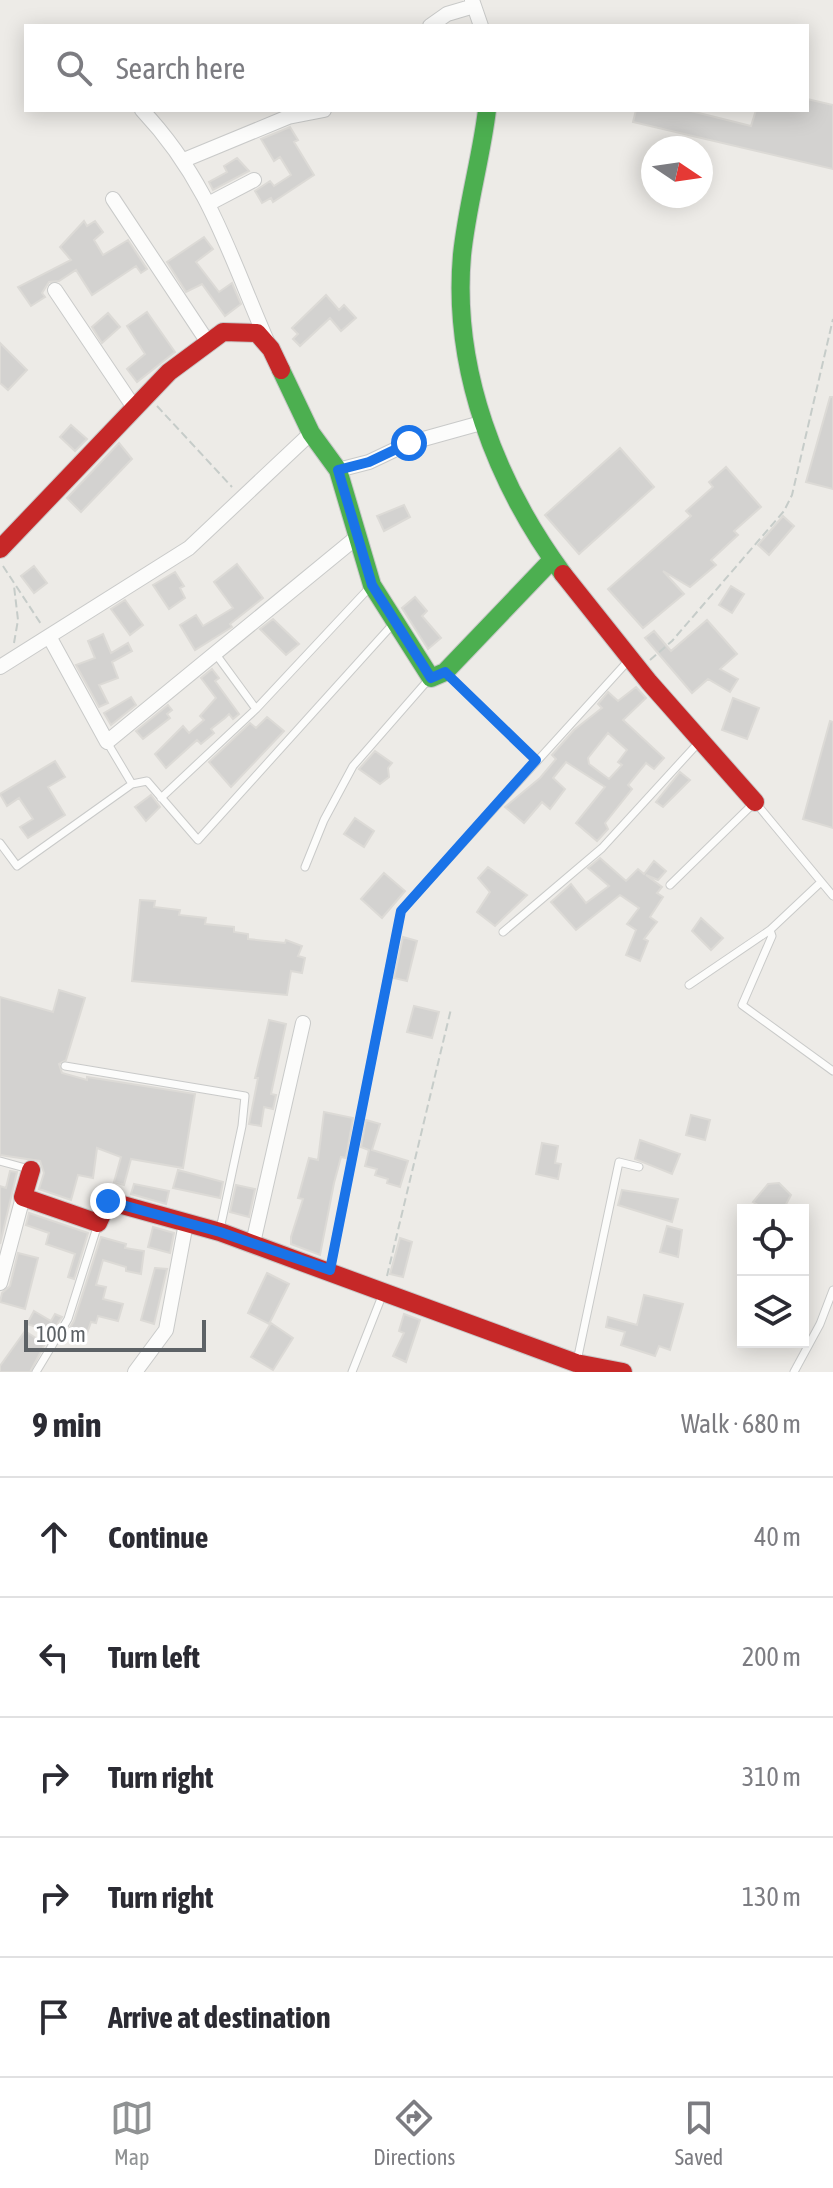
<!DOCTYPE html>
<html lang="en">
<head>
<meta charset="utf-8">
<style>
  body { margin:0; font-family:"Asap Condensed",sans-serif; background:#f7f7f7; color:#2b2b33 }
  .controls { position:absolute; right:24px; bottom:24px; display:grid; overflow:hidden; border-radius:0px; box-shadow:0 4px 20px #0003 }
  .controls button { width:72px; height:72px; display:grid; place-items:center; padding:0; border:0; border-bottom:2px solid #e1e1e2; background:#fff; color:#2b2b33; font:40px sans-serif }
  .compass { position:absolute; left:641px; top:136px; width:72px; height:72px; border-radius:50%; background:#fff; box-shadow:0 4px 20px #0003; rotate:103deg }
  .scale { position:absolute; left:24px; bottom:20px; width:182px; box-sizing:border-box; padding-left:8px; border:4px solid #5d6266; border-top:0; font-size:22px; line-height:28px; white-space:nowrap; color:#5d6266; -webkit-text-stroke:6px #fff; paint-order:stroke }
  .stop { position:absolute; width:24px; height:24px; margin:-18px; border:6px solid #1a73e8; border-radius:50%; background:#fff }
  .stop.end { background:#1a73e8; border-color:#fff; box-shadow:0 2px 8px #0008 }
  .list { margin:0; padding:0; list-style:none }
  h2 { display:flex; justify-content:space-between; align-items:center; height:104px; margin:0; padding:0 32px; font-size:34px }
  h2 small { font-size:26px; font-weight:400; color:#7c7c81 }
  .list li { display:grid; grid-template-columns:52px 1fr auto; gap:24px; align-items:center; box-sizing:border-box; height:120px; padding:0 32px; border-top:2px solid #e1e1e2 }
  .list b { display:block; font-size:30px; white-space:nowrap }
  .list em { font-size:26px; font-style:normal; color:#7c7c81 }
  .icon { flex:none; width:44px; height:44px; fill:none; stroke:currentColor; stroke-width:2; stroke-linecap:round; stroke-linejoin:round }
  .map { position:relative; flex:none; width:833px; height:1372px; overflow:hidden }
  .search { position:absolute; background:#fff; box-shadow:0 4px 20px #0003; left:24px; right:24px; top:24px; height:88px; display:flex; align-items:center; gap:20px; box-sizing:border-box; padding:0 28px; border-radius:0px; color:#7c7c81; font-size:30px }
  .sheet { height:704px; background:#fff }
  nav { display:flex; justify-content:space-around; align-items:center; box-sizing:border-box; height:112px; border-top:2px solid #e1e1e2; background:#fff; font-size:22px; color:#7c7c81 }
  nav a { display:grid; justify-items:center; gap:4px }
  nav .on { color:#8f9293 }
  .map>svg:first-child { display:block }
</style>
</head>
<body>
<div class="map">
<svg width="833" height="1372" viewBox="0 0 833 1372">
  <rect width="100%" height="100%" fill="#edebe7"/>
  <path fill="#d3d2d0" stroke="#dcdad6" stroke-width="2" fill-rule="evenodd" d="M807 99 833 105V169L633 122 636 110H687L751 126 756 110H807Z
    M290 127 298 140 294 142 314 175 273 202 271 198 262 203 255 191 270 181 274 186 291 175 280 157 274 161 261 139Z
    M237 158 249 171 213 190 209 182 227 172 224 166Z
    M84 221 87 226 95 221 103 232 94 240 103 255 128 240 147 269 141 273 136 266 92 295 76 270 59 281 49 282 42 293 45 297 31 306 18 287 71 260 60 247Z
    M204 237 213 249 196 262 219 292 232 283 241 304 225 316 202 284 186 292 167 262Z
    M326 295 339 310 344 305 356 318 341 331 330 318 300 346 293 339 298 334 292 328Z
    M147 312 175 352 137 382 127 369 145 354 127 326Z
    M108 313 120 327 102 343 92 327Z
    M0 343 27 370 8 390 0 383Z
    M830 397H833V489L806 482Z
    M71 425 87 439 75 451 60 437Z
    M119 443 132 459 81 512 67 498Z
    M620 448 654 487 579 554 545 515Z
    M726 467 761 507 734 531 738 535 711 560 716 565 690 587 663 571 684 594 643 628 608 589 691 516 686 511 713 487 709 482Z
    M404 505 410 517 384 531 377 516Z
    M783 516 794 526 769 555 758 545Z
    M237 564 263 598 230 624 232 627 195 650 180 625 196 615 203 626 233 608 214 582Z
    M34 566 47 583 34 593 21 576Z
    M175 572 184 586 180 588 185 598 169 609 153 585Z
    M731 586 744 594 732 613 719 605Z
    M415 597 427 611 422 616 441 638 428 649 402 608Z
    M125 600 143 625 130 635 111 609Z
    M273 619 299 644 286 655 260 629Z
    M707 620 737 654 720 669 738 679 730 692 708 679 692 693 645 638 654 631 671 651Z
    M103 634 111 653 128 643 132 651 112 662 118 678 99 685 108 703 99 707 76 665 95 658 88 641Z
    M212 669 219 678 215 681 239 714 233 719 229 714 225 718 211 729 214 733 201 744 197 740 166 768 155 754 183 726 189 733 204 720 200 716 216 698 201 678Z
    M636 687 646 698 623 720 664 758 654 769 646 763 628 785 632 789 605 823 608 829 597 841 576 823 605 787 566 762 553 778 565 789 550 809 542 802 524 823 505 807 540 778 556 759 552 755 574 730 602 708 598 704 608 692 618 701ZM608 733 627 750 618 762 622 765 609 779 589 764 588 758Z
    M131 697 136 705 111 725 104 713Z
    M733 698 759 708 747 739 722 730Z
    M168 705 172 710 167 714 170 718 143 739 136 731Z
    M267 717 284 731 231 787 209 762 250 723 256 728Z
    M830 721 833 722V828L803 819Z
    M375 751 392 763 388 768 389 777 380 784 359 769Z
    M55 761 65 777 48 787 65 815 28 838 20 827 33 819 19 798 7 806 0 794Z
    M680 772 690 780 663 807 656 802Z
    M151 795 160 807 146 821 135 807Z
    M355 818 374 831 364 847 344 834Z
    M600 858 626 881 638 869 644 874 654 861 666 871 658 880 646 875 662 887 657 893 663 897 650 917 657 922 644 939 648 941 640 961 626 955 636 930 627 924 639 908 620 895 576 930 551 902 571 884 586 903 609 886 588 868Z
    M488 867 527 895 495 926 477 912 490 892 478 878Z
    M384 873 405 891 382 918 361 899Z
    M140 900 155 901 154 907 180 910 179 915 206 918 205 924 234 927V932L248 934V939L285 943 286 940 302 946 298 956 305 958 302 973 291 971 287 995 132 981Z
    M701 918 723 938 711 950 692 931Z
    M403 937 417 941 407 981 394 978Z
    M59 990 85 998 66 1060 59 1064 62 1073 87 1080V1077L195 1094 183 1168 131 1159 124 1185 114 1182 121 1157 97 1148 93 1178 78 1175 71 1200 39 1189 44 1173 40 1161 0 1155V997L53 1012Z
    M414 1006 439 1012 432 1038 407 1032Z
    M269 1020 286 1024 271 1094 276 1095 273 1109 264 1107 261 1126 249 1124 258 1078H255Z
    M324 1112 353 1118 346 1158 341 1157 334 1183 320 1255 291 1244V1237L303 1199 298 1198 309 1158 318 1160Z
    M691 1115 710 1120 705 1140 686 1135Z
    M366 1120 380 1124 372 1150 408 1161 400 1187 387 1183 388 1179 375 1175 377 1169 365 1166 369 1150 361 1147Z
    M640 1140 680 1154 672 1174 635 1159Z
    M542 1143 558 1146 555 1163 561 1164 558 1179 536 1174Z
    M178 1170 223 1182 220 1198 173 1188Z
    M10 1171 17 1172 0 1244V1186L6 1188Z
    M779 1183 791 1195 783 1210H767L753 1202 768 1184Z
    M134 1184 169 1191 166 1204 131 1194Z
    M236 1185 255 1189 249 1217 230 1212Z
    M622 1190 678 1199 672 1222 618 1205Z
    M29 1213 88 1233 74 1279 68 1277 75 1254 46 1244 49 1233 26 1225Z
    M667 1226 682 1230 678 1257 660 1252Z
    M153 1227 174 1233 170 1253 148 1247Z
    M101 1237 126 1244 125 1248 144 1251 141 1274 126 1271V1267L103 1260 96 1285 106 1287 103 1299 123 1304 118 1321 98 1316 96 1323 91 1322 84 1342 65 1336 74 1321Z
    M400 1238 412 1242 403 1277 390 1274Z
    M18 1253 38 1258 25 1309 0 1302 2 1293 10 1286Z
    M155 1268 167 1269 154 1324 141 1320Z
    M267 1273 289 1284 269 1324 248 1313Z
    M644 1295 683 1304 670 1350 659 1346 655 1356 621 1345 625 1332 606 1327 608 1317 637 1325Z
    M34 1311 51 1321 55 1314 62 1317 52 1332 27 1324Z
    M404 1314 420 1320 406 1362 393 1356 404 1333 399 1331Z
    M271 1323 293 1338 273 1370 251 1357Z
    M25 1331 45 1344 30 1372H0V1366Z"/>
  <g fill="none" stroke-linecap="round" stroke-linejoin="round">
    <defs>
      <path id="lane" d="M215 653 256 709
        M107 742 132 784 147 781 198 840 393 624
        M161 798 256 709 371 586
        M0 843 17 866 132 784
        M305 867 324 820 353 766 429 679
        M670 885 755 802 833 896
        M770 930 772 936 742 1005 833 1071
        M503 932 602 848 700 741
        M689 985 770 930 821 882
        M65 1066 245 1096 242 1126 220 1229
        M0 1161 29 1169
        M330 1270 401 911 628 661
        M577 1361 619 1162 639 1167
        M36 1372 68 1319 98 1224
        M352 1372 382 1296
        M794 1372 820 1324 833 1290"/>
      <path id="street" d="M472 0 481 26
        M430 26 447 14 474 6
        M142 110C209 181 229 254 267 341
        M184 160 288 117 324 110
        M113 199 207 341
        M210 203 254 180
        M55 290 133 406
        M338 470 369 462 409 443 481 423
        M50 638 107 742 357 537
        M0 667 189 548 311 433
        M253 1243 303 1023
        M0 1283 23 1197
        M135 1372 166 1330 186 1223"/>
      <path id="fast" d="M487 110C481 159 467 206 462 255 452 369 496 483 563 574
        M281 370 311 433 338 470 372 585 431 678 445 672 551 561"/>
      <path id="jam" d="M0 549 169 372 223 332 257 333 271 349 281 370
        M563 574 649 682 755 802
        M31 1170 23 1197 98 1223 108 1201 220 1232 576 1363 623 1372"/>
    </defs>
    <use href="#lane" stroke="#c9cac9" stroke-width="9"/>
    <use href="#street" stroke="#c9cac9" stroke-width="16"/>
    <use href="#fast" stroke="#c8c8c8" stroke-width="20"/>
    <use href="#jam" stroke="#c8c8c8" stroke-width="20"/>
    <path stroke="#c6ccc9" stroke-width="2" stroke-dasharray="8 4" stroke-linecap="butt" d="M157 406 232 487
      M3 566 41 624
      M14 643 18 620 14 586
      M650 660 672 641 784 511 792 495 833 319
      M457 683 530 754
      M387 1276 451 1009"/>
    <use href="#lane" stroke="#fcfcfb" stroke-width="7"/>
    <use href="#street" stroke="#fcfcfb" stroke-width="14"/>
    <use href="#fast" stroke="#4caf50" stroke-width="18"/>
    <use href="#jam" stroke="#c62828" stroke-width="18"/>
  </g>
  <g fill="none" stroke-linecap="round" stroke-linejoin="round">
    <path stroke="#1a73e8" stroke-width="10" d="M108 1201 220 1232 330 1270 401 911 536 760 445 672 431 678 372 585 338 470 369 462 409 443"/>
  </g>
</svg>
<div class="controls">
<button><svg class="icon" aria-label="locate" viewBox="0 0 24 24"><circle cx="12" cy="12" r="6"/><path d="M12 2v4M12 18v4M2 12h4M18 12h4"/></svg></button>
<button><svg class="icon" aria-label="layers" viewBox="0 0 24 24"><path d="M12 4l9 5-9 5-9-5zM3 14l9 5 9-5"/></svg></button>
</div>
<svg class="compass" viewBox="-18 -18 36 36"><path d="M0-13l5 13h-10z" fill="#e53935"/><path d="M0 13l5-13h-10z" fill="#7c7c81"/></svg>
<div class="scale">100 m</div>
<div class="stop" style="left:409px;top:443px"></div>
<div class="stop end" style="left:108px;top:1201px"></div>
<div class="search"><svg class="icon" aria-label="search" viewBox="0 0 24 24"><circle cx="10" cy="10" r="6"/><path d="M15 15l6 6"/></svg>Search here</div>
</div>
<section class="sheet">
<h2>9 min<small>Walk · 680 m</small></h2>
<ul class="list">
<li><svg class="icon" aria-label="ahead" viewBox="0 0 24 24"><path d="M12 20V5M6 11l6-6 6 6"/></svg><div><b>Continue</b></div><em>40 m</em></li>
<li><svg class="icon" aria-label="left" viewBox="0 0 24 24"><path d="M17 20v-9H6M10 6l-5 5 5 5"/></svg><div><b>Turn left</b></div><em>200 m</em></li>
<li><svg class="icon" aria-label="right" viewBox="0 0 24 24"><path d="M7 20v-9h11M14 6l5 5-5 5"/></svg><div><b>Turn right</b></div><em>310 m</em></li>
<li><svg class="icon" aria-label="right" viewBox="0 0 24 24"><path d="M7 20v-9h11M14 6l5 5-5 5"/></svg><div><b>Turn right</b></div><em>130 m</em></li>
<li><svg class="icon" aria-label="arrive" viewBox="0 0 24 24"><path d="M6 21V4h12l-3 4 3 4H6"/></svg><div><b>Arrive at destination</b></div></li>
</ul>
</section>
<nav>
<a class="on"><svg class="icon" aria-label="map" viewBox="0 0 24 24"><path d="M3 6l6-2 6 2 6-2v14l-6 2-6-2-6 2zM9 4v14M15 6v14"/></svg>Map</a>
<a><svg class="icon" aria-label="directions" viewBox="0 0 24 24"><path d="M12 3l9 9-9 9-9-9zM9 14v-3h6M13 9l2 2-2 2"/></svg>Directions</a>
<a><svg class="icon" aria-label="saved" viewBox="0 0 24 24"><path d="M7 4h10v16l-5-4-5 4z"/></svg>Saved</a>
</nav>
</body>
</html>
